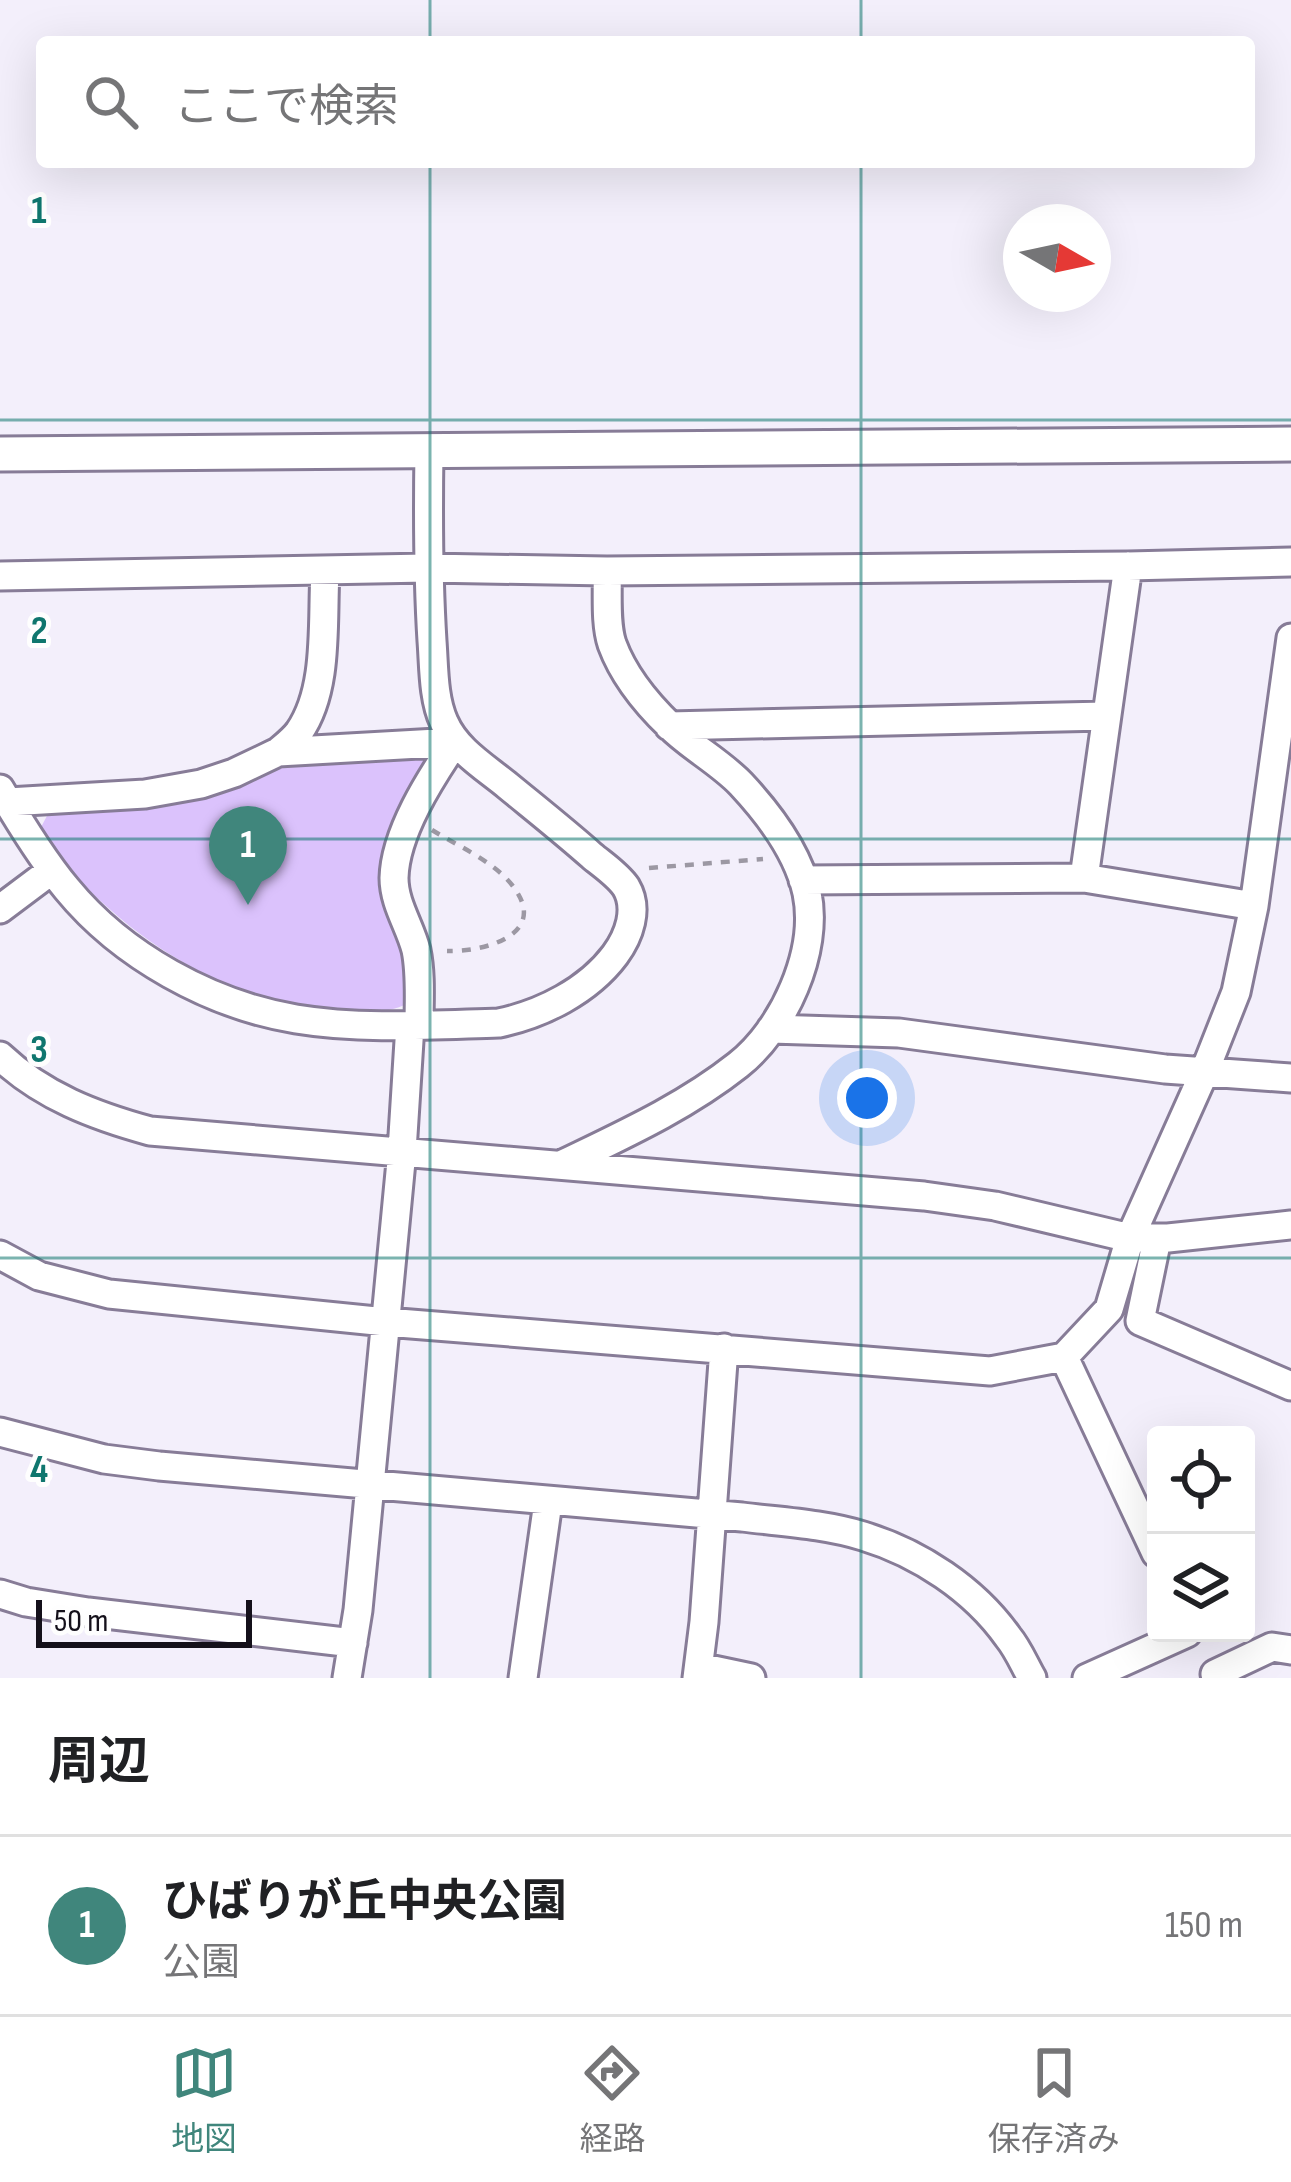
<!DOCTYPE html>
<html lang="ja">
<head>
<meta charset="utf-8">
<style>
  body { margin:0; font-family:"Sofia Sans Condensed","Noto Sans JP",sans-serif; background:#f6f6f6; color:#202124 }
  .controls { position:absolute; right:36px; bottom:36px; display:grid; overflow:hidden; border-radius:12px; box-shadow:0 12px 48px #0002 }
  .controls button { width:108px; height:108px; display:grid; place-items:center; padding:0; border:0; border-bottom:3px solid #e0e0e0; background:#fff; color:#202124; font:60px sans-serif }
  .compass { position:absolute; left:1003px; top:204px; width:108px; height:108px; border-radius:50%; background:#fff; box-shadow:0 12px 48px #0002; rotate:99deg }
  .scale { position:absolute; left:36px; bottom:30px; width:216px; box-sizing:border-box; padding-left:12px; border:6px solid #14101a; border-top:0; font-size:33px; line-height:42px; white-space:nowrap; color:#14101a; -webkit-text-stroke:9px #fefefe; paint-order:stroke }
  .you { position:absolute; left:867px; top:1098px; width:42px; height:42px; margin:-30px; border:9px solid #fff; border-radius:50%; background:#1a73e8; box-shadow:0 0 0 18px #1a73e833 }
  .badge { display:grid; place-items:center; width:78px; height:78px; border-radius:50%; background:#40867c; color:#fff; font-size:39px; font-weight:700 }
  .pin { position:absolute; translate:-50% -99px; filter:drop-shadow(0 3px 6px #0008) }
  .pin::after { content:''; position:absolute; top:63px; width:42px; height:36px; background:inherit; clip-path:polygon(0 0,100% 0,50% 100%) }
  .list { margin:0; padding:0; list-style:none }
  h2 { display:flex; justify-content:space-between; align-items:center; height:156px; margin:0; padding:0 48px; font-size:51px }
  h2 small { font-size:39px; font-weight:400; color:#757577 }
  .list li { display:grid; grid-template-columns:78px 1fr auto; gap:36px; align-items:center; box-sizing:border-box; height:180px; padding:0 48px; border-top:3px solid #e0e0e0 }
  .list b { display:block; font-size:45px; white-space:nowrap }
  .list p { margin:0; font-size:39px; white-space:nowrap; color:#757577 }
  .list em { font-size:39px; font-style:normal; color:#757577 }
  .icon { flex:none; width:66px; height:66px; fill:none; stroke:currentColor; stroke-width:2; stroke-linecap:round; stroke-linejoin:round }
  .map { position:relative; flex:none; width:1291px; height:1678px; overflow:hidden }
  .search { position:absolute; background:#fff; box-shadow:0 12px 48px #0002; left:36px; right:36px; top:36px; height:132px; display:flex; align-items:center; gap:30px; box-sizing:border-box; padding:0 42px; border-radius:12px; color:#757577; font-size:45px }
  .sheet { height:336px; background:#fff }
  nav { display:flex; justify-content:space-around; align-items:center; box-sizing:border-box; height:168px; border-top:3px solid #e0e0e0; background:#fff; font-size:33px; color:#757577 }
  nav a { display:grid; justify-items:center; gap:6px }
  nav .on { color:#40867c }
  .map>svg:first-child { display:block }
</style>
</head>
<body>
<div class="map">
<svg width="1291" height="1678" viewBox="0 0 1291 1678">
  <rect width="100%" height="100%" fill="#f3effb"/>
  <path fill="#dbc2fc" d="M423 753 429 764 385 853 408 960 406 1004C386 1015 364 1010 342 1010 240 1006 150 953 80 881 65 866 53 847 40 829L48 814 146 806 197 798 251 782 292 758Z"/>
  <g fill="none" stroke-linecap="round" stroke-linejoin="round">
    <defs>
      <path id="minor" d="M0 576 427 568 607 571 1128 566 1291 562
        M669 726 1106 716
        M278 752C285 746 293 740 299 732 329 689 322 622 325 572
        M0 789C20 823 42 859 67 889 122 956 211 1005 296 1019 363 1030 432 1025 499 1023 542 1014 588 991 615 955 629 936 639 909 626 887 618 875 603 865 592 856 565 832 536 809 508 786 485 767 456 750 444 722 433 698 434 667 432 641 428 577 428 514 429 450
        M8 802 145 794 201 784 234 773 278 752 455 742
        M1084 878 1128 566
        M803 880 1084 878 1254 906
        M0 909 52 870
        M419 1025C419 1001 421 974 416 950 410 926 394 904 394 878 395 833 430 779 455 742
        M771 1029 899 1033 1165 1069 1291 1078
        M0 1056C42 1096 95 1116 150 1131L924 1196 995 1206 1130 1238H1168L1291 1225
        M563 1164C623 1135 685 1107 738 1065 784 1029 819 951 807 893 798 852 769 814 741 784 720 762 691 747 670 726 646 703 623 674 612 644 605 623 608 593 607 571
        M1157 1239 1140 1321 1291 1386
        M0 1255 39 1276 109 1294 386 1322 990 1371 1064 1357 1109 1309 1130 1238 1204 1073 1236 992 1254 906 1291 638
        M1064 1357 1156 1553
        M0 1432 104 1459 159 1466 742 1517C782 1522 824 1524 863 1536 919 1553 974 1589 1008 1637 1018 1649 1024 1664 1032 1678
        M0 1594 26 1602 88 1612 353 1643
        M699 1667 751 1678
        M1215 1674 1272 1647 1291 1650
        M347 1678 358 1610 402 1151 410 1025
        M523 1678 548 1502
        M697 1678 704 1622 724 1348
        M1087 1678 1187 1633"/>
      <path id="tertiary" d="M0 454 1291 444"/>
    </defs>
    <use href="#minor" stroke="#877c97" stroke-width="33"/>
    <use href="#tertiary" stroke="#877c97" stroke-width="39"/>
    <path stroke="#9c98a3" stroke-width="4.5" stroke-dasharray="9 9" stroke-linecap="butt" d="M432 830C458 846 493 861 512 885 551 934 485 952 447 951
      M649 868 763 859"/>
    <use href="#minor" stroke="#fff" stroke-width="27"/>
    <use href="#tertiary" stroke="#fff" stroke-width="33"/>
  </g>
  <path fill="none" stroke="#0f766e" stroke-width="3" stroke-opacity="0.55" d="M430 0V42M861 0V42M430 162V1678M861 162V1678M0 420H1291M0 839H1291M0 1258H1291"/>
  <g font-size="39" text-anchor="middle" font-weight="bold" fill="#0f766e" stroke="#fefefe" stroke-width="10" stroke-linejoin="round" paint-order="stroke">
    <text x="39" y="223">1</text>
    <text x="39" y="643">2</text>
    <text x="39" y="1062">3</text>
    <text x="39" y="1482">4</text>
  </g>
</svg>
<div class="controls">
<button><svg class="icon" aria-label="locate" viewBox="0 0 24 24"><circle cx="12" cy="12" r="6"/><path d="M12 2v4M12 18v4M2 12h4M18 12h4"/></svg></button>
<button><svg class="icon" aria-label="layers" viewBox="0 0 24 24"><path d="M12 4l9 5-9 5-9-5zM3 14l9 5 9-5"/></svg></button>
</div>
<svg class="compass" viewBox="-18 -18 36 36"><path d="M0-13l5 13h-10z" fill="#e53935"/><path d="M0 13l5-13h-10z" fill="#757577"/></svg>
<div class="scale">50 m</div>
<div class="you"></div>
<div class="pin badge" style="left:248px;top:905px">1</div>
<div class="search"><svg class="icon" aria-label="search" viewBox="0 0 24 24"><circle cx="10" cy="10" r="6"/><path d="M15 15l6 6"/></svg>ここで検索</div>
</div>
<section class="sheet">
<h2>周辺<small></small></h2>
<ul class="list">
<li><span class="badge">1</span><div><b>ひばりが丘中央公園</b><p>公園</p></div><em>150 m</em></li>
</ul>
</section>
<nav>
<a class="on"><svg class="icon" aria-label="map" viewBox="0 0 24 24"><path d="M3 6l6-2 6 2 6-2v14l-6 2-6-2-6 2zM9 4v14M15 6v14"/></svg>地図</a>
<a><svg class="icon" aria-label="directions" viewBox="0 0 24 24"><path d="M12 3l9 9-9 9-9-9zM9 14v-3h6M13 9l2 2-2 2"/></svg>経路</a>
<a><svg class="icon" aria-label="saved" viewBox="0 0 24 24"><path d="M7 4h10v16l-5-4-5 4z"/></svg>保存済み</a>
</nav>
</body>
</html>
